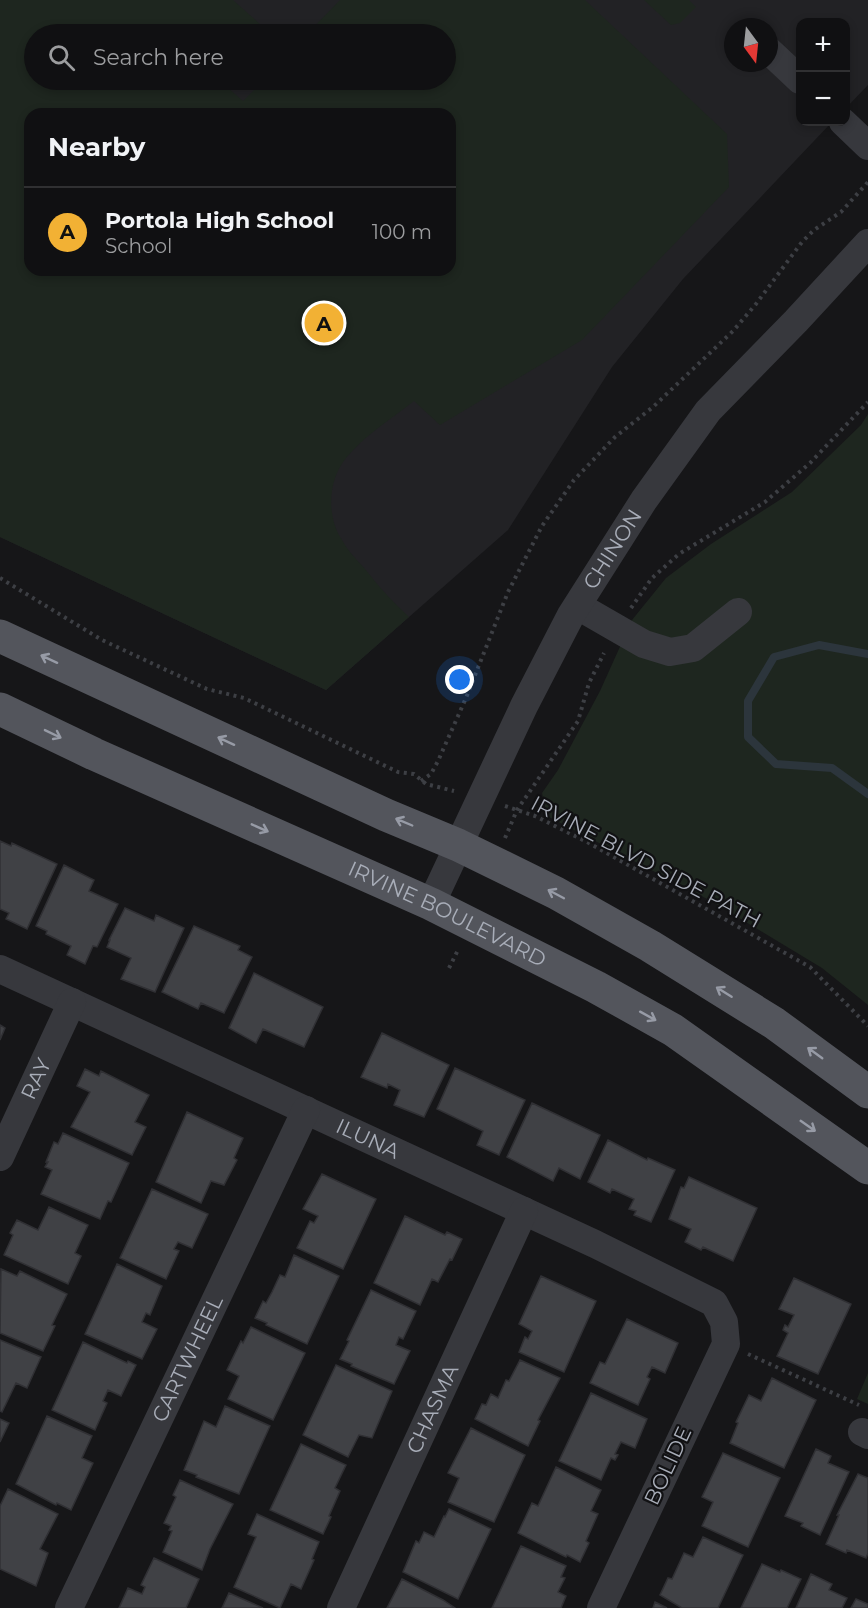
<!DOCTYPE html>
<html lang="en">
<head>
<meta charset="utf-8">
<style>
  body { margin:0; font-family:Montserrat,sans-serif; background:#19191b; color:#f1f3f6 }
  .controls { position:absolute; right:18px; top:18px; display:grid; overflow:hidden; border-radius:12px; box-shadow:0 3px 9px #0003 }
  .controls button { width:54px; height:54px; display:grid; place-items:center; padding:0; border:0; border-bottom:2px solid #303032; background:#101012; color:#f1f3f6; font:30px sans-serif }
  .compass { position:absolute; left:724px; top:18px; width:54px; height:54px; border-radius:50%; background:#101012; box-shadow:0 3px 9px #0003; rotate:165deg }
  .you { position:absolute; left:460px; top:680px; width:21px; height:21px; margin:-15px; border:4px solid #fff; border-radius:50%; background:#1a73e8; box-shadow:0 0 0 9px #1a73e833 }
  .badge { display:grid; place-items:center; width:39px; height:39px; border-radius:50%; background:#f2b134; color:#111; font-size:20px; font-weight:700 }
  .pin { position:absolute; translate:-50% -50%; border:3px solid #fff; box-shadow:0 2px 6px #0006 }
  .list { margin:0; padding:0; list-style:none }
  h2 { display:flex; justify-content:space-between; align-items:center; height:78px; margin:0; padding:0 24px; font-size:26px }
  h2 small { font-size:20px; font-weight:400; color:#9c9d9f }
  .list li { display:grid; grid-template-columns:39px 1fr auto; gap:18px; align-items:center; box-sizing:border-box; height:90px; padding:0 24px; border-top:2px solid #303032 }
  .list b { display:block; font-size:22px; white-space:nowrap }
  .list p { margin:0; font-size:20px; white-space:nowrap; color:#9c9d9f }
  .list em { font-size:20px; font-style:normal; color:#9c9d9f }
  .icon { flex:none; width:33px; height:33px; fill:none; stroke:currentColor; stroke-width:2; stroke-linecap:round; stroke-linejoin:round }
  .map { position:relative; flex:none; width:868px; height:1608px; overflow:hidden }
  .search { position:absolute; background:#101012; box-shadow:0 3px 9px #0003; left:24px; top:24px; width:432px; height:66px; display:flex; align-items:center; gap:15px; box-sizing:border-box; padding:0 21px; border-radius:33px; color:#9c9d9f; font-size:22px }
  .panel { position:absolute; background:#101012; box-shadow:0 3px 9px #0003; left:24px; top:108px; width:432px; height:168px; border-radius:18px }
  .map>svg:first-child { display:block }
</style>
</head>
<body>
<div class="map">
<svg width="868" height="1608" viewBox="0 0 868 1608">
  <rect width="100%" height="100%" fill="#161618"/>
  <path fill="#222225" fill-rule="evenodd" d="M0 0H868V85L846 108V22H800V122H832L683 279 612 367 508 530 326 690 0 537ZM733 27H769V63H733ZM34 34H446V80H34ZM30 114H450V270H30Z"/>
  <path fill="#1e261f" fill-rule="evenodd" d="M0 0H233L262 26 254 34H34V80H219L243 101 264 80H446V34H307L340 0H585L727 134 729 187 582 340 440 425 414 401C391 419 364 436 346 458 328 480 326 516 342 540 348 551 357 560 365 569 379 587 393 602 409 617L326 690 0 537ZM30 114H450V270H30Z
    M644 0H689L696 7 680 23 671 25Z
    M868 414V1005L822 968 711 901 547 816 542 793 558 770 600 691 632 620 666 578 711 544 792 492 861 425Z
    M868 1373V1404L857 1399Z"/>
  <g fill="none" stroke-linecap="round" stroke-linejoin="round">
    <path stroke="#2c353c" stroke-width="8" d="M868 654 819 645 774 657 748 701V737L776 764 832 768 868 794"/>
  </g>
  <path fill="#404145" stroke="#303034" stroke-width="1.5" d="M0 841 11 846 12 843 57 864 27 929 6 919 9 913 0 909Z
    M64 865 94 880 89 891 118 904 97 947 93 946 85 964 67 955 71 946 46 934 47 931 36 926Z
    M125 908 154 921 156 915 184 928 155 992 121 979 131 958 107 947 110 940H109Z
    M194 926 240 946 238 950 252 957 224 1013 201 1003 198 1009 162 992Z
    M254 973 323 1007 304 1047 263 1029 256 1043 229 1028Z
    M0 1025 5 1028 0 1040Z
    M382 1033 449 1065 424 1117 394 1105 400 1090 388 1084 387 1088 361 1077Z
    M455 1068 525 1100 499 1155 477 1145 483 1131 437 1109Z
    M85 1069 99 1076 101 1071 149 1095 135 1122 146 1127 132 1155 71 1127 90 1092 77 1086Z
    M532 1103 600 1135 580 1179 559 1168 553 1181 507 1157Z
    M187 1112 243 1138 234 1158 237 1160 224 1185 211 1181 201 1203 156 1182Z
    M63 1133 129 1163 111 1202 108 1201 100 1219 41 1194 52 1170 45 1167 48 1162H46L54 1142 58 1144Z
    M608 1140 647 1160 648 1158 675 1170 651 1222 634 1215 636 1211 629 1209 634 1199 612 1189 610 1193 588 1182Z
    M322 1174 376 1199 343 1269 297 1248 310 1221 314 1223 318 1216 303 1209Z
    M689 1177 757 1208 733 1261 703 1247 701 1250 685 1242 691 1229 669 1219 681 1187 684 1188Z
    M152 1189 208 1214 192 1248 178 1242 174 1249 179 1251 166 1279 120 1258Z
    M49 1207 88 1225 75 1253 81 1256 68 1284 4 1255 13 1235 10 1233 17 1220 38 1230Z
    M405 1216 445 1235 447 1232 462 1239 452 1260 450 1259 438 1282 432 1279 420 1305 374 1283Z
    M294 1255 339 1276 307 1344 266 1325 267 1323 255 1318 263 1301 266 1303 272 1292 280 1275 285 1277Z
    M117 1264 162 1286 150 1315 146 1313 142 1322 157 1329 142 1359 85 1334Z
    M1 1269 17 1276 20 1271 67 1294 52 1325 55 1326 43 1351 0 1333Z
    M541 1276 596 1301 564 1372 519 1352 525 1337 528 1339 532 1331 519 1324Z
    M794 1278 851 1304 818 1374 777 1356 788 1333 783 1330 785 1325 788 1327 794 1315 779 1309Z
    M371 1290 416 1311 403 1339 399 1337 396 1345 410 1351 394 1384 351 1366 352 1364 340 1359 349 1341 347 1340Z
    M627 1319 678 1343 665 1373 652 1367 647 1377 650 1379 638 1405 590 1383 600 1362 605 1364Z
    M251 1327 305 1353 273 1420 228 1399 239 1376 227 1370 241 1341 243 1343Z
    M0 1340 41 1357 27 1388 16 1383 2 1412 0 1411Z
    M83 1342 127 1363 128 1361 136 1365 121 1396 108 1390 103 1401 107 1403 95 1430 52 1410Z
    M520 1360 560 1378 538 1420 540 1421 528 1446 475 1419 482 1404 486 1405 491 1394 498 1398 506 1380 509 1381Z
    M336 1365 392 1391 372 1438 359 1435 348 1457 303 1435Z
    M772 1378 816 1400 784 1468 730 1443 738 1423 736 1422 749 1395 761 1401Z
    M591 1393 647 1419 635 1448 621 1442 615 1454 618 1455 615 1460 611 1458 601 1480 559 1461Z
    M225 1406 270 1426 239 1494 196 1477 197 1475 184 1470 204 1421 216 1427Z
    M47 1416 92 1436 82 1458 93 1463 71 1510 57 1503 56 1505 16 1484Z
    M0 1419 9 1423 0 1442Z
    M471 1428 525 1455 494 1522 448 1502 459 1478 448 1473Z
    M301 1444 346 1465 335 1488 340 1491 329 1516 331 1517 323 1534 270 1510Z
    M816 1449 831 1456 828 1463 849 1472 820 1535 801 1526 803 1523 785 1516Z
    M723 1453 780 1478 748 1547 702 1526 713 1502 702 1497Z
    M556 1467 601 1490 591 1511 598 1514 586 1541 589 1543 580 1562 567 1555 566 1557 518 1533 532 1503 538 1506Z
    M858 1474 868 1478V1553L866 1558 847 1550 846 1553 826 1544 839 1515H837Z
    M180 1480 233 1504 210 1549 202 1570 163 1552 172 1531 169 1530 171 1526 164 1523 176 1497 173 1495Z
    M8 1489 58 1514 40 1549 48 1553 36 1586 0 1569V1506Z
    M449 1509 491 1529 458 1599 403 1572 416 1541 419 1543 424 1532 434 1537 444 1516 445 1517Z
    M257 1514 319 1542 312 1559 314 1560 301 1589 291 1584 280 1608 234 1587 256 1537 248 1534Z
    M703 1537 743 1555 718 1608H682L660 1595 668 1578 672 1579 684 1553 693 1557Z
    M521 1546 566 1566 561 1577 565 1578 558 1592 566 1596 561 1608H492Z
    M154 1558 199 1579 186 1608H119L128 1588 142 1594 145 1587 141 1585Z
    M762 1564 780 1572 781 1570 801 1579 787 1608H741Z
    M811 1574 832 1584 829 1590 847 1598 842 1608H796Z
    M402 1579 443 1600 455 1608H387Z
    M229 1593 263 1608H222Z
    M856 1599 868 1604V1608H851Z
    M655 1602 667 1608H653Z"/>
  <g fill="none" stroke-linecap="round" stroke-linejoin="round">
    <path stroke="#3d3f44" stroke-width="4" stroke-dasharray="3 4.5" stroke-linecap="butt" d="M0 578 102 640 207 689 244 698 398 772 414 774 426 784 454 791
      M631 608 652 578 679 554 765 502 810 463 868 402
      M421 781 431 774 438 761 466 698 508 592 542 526 574 480 615 437 653 407 733 331 756 304 802 242 814 230 841 212 868 182
      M505 806 535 816 587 842 810 967 868 1026
      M505 838 517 810 578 721 589 683 604 653
      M449 968 458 950
      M748 1354 859 1405"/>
    <g stroke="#37383d" stroke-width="28">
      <path d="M769 51 800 80"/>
      <path d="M843 122 868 146"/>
      <path d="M578 606 644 644 670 652 693 648 738 612"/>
      <path id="s1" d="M431 904 524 706 571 615 644 500 708 411 796 321 868 243"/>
      <path id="s2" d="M0 969 595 1244 714 1303 724 1322 726 1344 601 1608"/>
      <path id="s3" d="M0 1157 72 1002"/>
      <path d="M862 1432 868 1435"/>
      <path id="s4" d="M69 1608 306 1110"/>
      <path id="s5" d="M341 1608 524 1211"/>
    </g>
    <g stroke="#53555c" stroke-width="33">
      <path d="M0 636 386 815 458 845 556 893 650 946 774 1023 868 1092"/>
      <path id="s6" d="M0 709 94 754 431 904 596 987 673 1030 868 1168"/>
    </g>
  </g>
  <defs><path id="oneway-shaft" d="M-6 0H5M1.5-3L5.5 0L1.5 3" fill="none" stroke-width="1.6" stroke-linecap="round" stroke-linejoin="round" transform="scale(1.5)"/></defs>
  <g stroke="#979ba6">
    <use href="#oneway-shaft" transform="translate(49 659) rotate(-155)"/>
    <use href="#oneway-shaft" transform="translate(53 734) rotate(26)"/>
    <use href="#oneway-shaft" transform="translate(226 741) rotate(-155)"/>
    <use href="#oneway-shaft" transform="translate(404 822) rotate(-157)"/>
    <use href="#oneway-shaft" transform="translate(260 828) rotate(24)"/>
    <use href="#oneway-shaft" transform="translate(556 894) rotate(-152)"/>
    <use href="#oneway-shaft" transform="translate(724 992) rotate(-148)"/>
    <use href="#oneway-shaft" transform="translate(648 1016) rotate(29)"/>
    <use href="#oneway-shaft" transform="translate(815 1053) rotate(-144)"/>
    <use href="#oneway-shaft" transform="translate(808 1126) rotate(35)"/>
  </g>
  <g text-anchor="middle" stroke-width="4.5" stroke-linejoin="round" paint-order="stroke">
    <g font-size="21" fill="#a8adb8" stroke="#111113">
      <text dy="7" stroke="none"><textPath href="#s1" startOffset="399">CHINON</textPath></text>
      <text transform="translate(646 862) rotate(28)" y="7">IRVINE BLVD SIDE PATH</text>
      <text dy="7" stroke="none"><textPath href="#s6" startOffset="492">IRVINE BOULEVARD</textPath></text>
      <text dy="7" stroke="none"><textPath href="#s3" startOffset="86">RAY</textPath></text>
      <text dy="7" stroke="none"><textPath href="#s2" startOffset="405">ILUNA</textPath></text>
      <text dy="7" stroke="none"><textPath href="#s4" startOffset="276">CARTWHEEL</textPath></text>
      <text dy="7" stroke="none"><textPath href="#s5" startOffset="219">CHASMA</textPath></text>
      <text transform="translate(668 1466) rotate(-65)" y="7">BOLIDE</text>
    </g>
  </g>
</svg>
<div class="controls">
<button>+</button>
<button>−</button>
</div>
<svg class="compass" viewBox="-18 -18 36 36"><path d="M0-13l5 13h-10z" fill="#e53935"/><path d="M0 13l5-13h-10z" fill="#9c9d9f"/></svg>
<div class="you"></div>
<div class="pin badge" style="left:324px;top:323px">A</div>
<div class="search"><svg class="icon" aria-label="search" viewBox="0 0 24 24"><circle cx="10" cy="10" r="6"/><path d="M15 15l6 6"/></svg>Search here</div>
<section class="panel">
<h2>Nearby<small></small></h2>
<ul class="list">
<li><span class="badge">A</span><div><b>Portola High School</b><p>School</p></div><em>100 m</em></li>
</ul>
</section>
</div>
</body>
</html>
